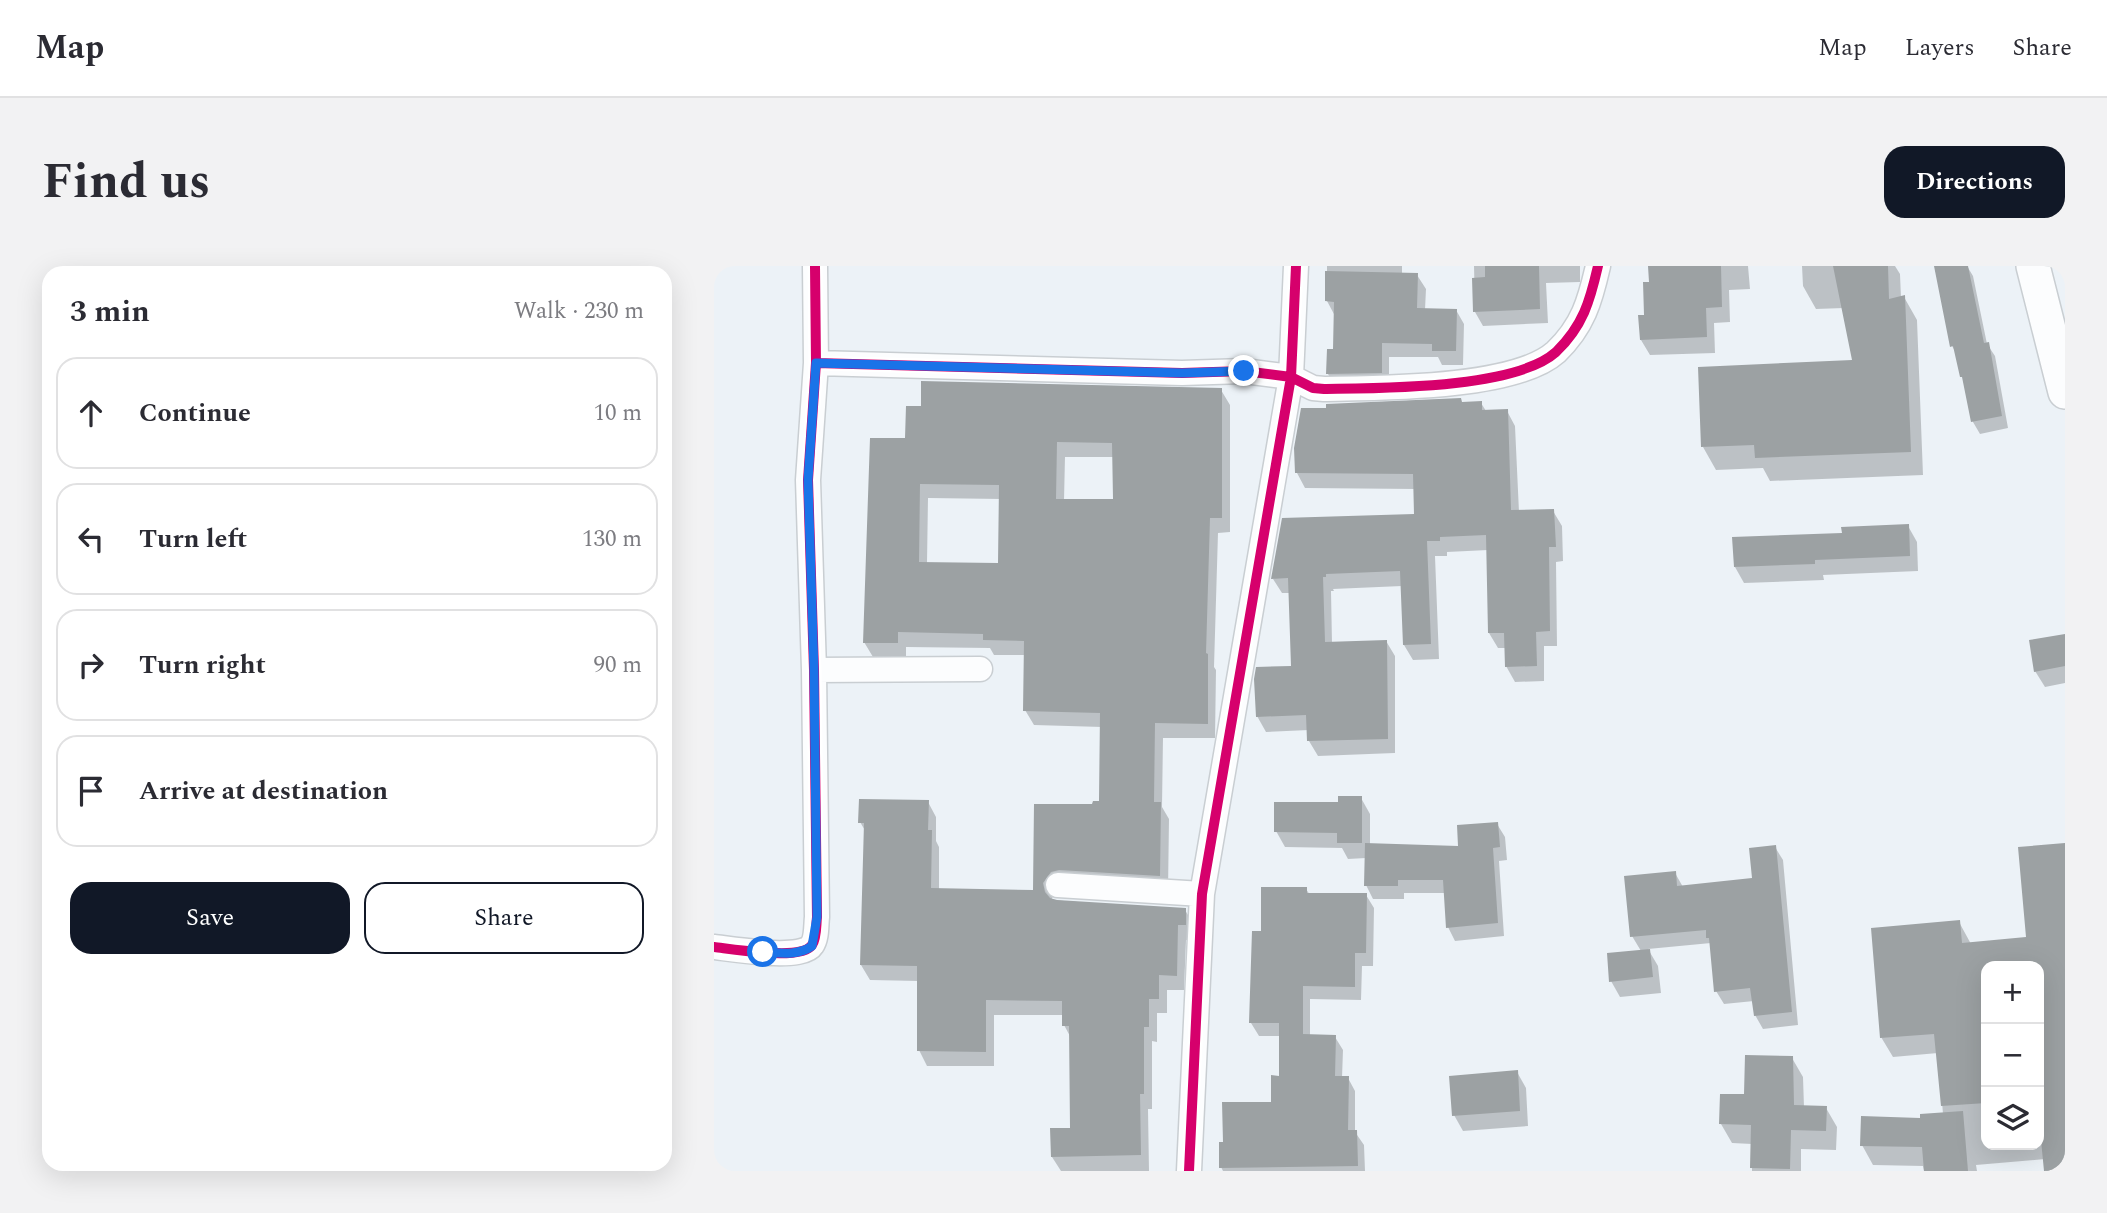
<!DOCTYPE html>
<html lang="en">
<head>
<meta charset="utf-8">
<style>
  body { margin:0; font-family:Spectral,serif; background:#f2f2f3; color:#2b2b33 }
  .controls { position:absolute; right:21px; bottom:21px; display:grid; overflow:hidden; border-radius:14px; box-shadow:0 7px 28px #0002 }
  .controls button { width:63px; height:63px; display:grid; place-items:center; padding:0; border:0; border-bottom:2px solid #e1e1e2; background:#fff; color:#2b2b33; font:35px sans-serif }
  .stop { position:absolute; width:21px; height:21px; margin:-16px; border:5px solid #1a73e8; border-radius:50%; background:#fff }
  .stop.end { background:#1a73e8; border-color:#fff; box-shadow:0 2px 7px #0008 }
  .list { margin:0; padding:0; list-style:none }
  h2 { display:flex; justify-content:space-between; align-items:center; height:91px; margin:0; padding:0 28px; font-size:30px }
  h2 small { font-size:23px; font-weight:400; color:#7c7c81 }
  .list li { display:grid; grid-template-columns:46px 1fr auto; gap:21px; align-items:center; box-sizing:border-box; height:112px; margin:0 14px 14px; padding:0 14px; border:2px solid #e1e1e2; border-radius:21px }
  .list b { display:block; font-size:26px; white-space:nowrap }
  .list em { font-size:23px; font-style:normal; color:#7c7c81 }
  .actions { display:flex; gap:14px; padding:21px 28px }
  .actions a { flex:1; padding:16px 0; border:2px solid #111827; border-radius:21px; text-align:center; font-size:24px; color:#111827 }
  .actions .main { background:#111827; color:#fff }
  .icon { flex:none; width:38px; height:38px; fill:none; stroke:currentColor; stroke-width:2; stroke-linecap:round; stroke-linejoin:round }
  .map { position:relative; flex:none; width:1351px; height:905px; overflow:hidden; border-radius:21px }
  header { display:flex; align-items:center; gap:42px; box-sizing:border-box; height:98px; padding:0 35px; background:#fff; border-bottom:2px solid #e1e1e2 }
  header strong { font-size:33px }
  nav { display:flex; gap:38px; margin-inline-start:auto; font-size:24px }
  .intro { display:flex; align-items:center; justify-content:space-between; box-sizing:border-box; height:168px; padding:0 42px }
  h1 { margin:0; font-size:49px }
  .button { padding:18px 32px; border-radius:21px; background:#111827; color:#fff; font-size:24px; font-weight:700 }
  main { display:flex; gap:42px; padding:0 42px }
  aside { flex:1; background:#fff; border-radius:21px; box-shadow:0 7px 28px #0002 }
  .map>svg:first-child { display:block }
</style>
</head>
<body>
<header>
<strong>Map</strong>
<nav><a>Map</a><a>Layers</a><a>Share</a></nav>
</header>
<div class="intro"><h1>Find us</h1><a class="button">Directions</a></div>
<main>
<aside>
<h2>3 min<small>Walk · 230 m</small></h2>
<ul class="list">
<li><svg class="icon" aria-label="ahead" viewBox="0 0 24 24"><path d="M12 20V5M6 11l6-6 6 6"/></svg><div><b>Continue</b></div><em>10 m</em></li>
<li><svg class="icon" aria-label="left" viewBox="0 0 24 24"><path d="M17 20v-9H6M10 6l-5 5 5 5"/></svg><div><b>Turn left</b></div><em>130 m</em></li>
<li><svg class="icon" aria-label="right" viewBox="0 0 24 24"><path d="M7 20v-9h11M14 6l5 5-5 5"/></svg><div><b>Turn right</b></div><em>90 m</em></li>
<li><svg class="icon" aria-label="arrive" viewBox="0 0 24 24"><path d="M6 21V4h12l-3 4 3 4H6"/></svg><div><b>Arrive at destination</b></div></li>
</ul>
<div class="actions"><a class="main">Save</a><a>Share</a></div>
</aside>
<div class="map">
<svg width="1351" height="905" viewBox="0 0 1351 905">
  <rect width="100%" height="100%" fill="#ecf2f7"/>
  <path fill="#0003" fill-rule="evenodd" d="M613 0H688V8L703 9 712 23 711 44H742L750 58 749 99H728L724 91H675V121L622 122 614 108 621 85V50L613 35Z
    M760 0H866V16L832 17 834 57 769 60 761 46Z
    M936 0H1034L1036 23 1015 24 1016 56 1000 57 1001 87 936 89 927 74 936 18Z
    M1088 0H1181L1186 8 1187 32 1190 31 1203 54 1209 209 1056 215 1049 202 1002 204 989 181 1141 96 1130 42 1102 43 1089 20Z
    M1241 0H1253L1259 10 1273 78 1281 90 1294 162 1266 168 1259 156 1251 116 1243 88 1238 80Z
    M507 124 516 139V266L504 267 500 401 502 404 501 472H449L448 541 455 553 454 625 345 621 337 634 471 644 480 659 479 674H472L470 724H453V747H443V776L438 775V843H434L435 905H347L338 891 358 863 357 772 350 759V749H280V800H213L205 784V715L156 714 147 699 152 566 146 556 214 536 222 551V575L225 581V624L321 626 380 540 387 537 388 461 320 459 311 444 312 389H280L276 382 192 381V392L159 391 150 376 193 174ZM351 191H400L401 235H350ZM214 232 287 233 286 298 213 297Z
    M749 137H767L772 145H793L801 160 805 246 839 245 848 260 849 295 842 296 843 380H830V415L801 416 792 400V382H784L775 367 774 284 733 286V290H721L725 393 699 394 690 379 688 320 619 323 620 325H617L618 377 672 375 681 390V487L604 490 595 475V464L552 466 543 450 579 402 576 327H568L559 313 701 250V223L591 222 583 207Z
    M1194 260 1203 276 1204 305 1109 309 1110 314 1030 317 1021 301 1129 268Z
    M1351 370V417L1331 421 1321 405Z
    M647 532 656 548V579L746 581 783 558 791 571 793 594 785 595 790 670 741 675 734 661 731 627H690V633H659L652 619V592L634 593 628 582 571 581 562 565 625 538Z
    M1351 579V905H1332L1331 893 1262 899 1263 905H1210L1209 900 1159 899 1148 879 1208 853 1229 848 1224 787 1179 791 1167 771 1245 656 1257 678 1314 673ZM1272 700H1325V879H1272Z
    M1061 581 1069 594 1084 759 1049 763 1041 749 1040 735 1010 738 1002 725 997 677 934 683 944 700 947 727 906 731 897 715 927 685 918 670 961 607 969 621 1039 614Z
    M592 623 596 629H652L660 642 659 700H648L647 734 596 733V770L621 771 629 784 628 812H634L641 825V866L650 879 651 905H509L507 901 559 837 566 811 567 770H545L537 757 548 667Z
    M1078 792 1089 811 1090 841 1112 842 1123 861 1122 884 1087 883V905H1038V878L1018 877 1007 858 1031 830Z
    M803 806 812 822 814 860 749 865 740 849Z"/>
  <path fill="#9ca1a3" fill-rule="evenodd" d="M771 0H825L826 43 759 46 758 12 771 11Z
    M934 0H1007L1008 41 992 42 993 71 926 74 924 49H930L929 16H935Z
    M1119 0H1174L1175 33 1191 29 1197 186 1041 192 1040 179 987 181 984 101 1138 94Z
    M1220 0H1254L1270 77 1275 76 1288 150 1257 156 1248 111H1246L1239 80 1236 81Z
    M611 5 704 7 703 42 743 43 742 85H718V78L668 77V107L612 108 613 83H619L620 36 611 35Z
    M207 115 508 122V252H496L492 387 494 388V458L441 457 440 536H447L446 610 345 604 337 606 329 617 331 626 336 632 343 634 472 642V659H464L463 710 445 709V733H435V761H430V828H426L427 889 337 891 336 862H356L355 760H348V735L272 734V786L203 785V700L146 699 150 557H144L145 533 215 534 214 564H218L217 622 319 624 320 538H378L379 535H385L386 447 309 445 310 375 269 374V368L184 366V377H149L156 172H191L192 140H207ZM343 176 398 177 399 233H342ZM206 218 285 219 284 297 205 296Z
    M747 132 748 136 768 135V144L794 143 797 244 840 243 842 281H835L836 365 822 366 823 400 791 401 790 367H774L772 269 726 271V275H713L717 378 689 379 686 305 612 308V311H609L611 376 673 374 674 473 593 475 592 449 542 451 540 413 542 401 577 400 574 312 557 313 568 252 700 248 699 208 581 207 580 182 587 142H612V138Z
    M1195 258 1196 290 1101 294V298L1020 301 1018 271 1128 267 1127 261Z
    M1351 368V400L1320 406 1315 374Z
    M624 530H648V577H623V567L560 566V536H624Z
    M784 556 786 581 779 582 784 657 732 662 729 614H684V620H650L651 577 744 580 743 559Z
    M1351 577V905H1330L1327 874H1325V700H1272V837L1227 840 1220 768 1166 772 1157 662 1246 654 1248 677 1312 671 1304 581Z
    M1062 579 1078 746 1040 750 1036 722 1000 726 995 672H992V664L916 671 910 610 962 605 963 620 1038 612 1035 582Z
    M547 621H593V627H653L652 687H641V721L589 720V768L622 769 621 810H635L634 864H643L644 900 505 902V876H509L508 836H557V809L565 810V757H535L538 665H547Z
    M936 683 939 711 895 716 893 687Z
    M1031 789 1079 790 1080 839 1113 840 1112 865 1077 864 1076 903 1036 902 1037 859 1005 858 1006 828H1030Z
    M804 804 806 845 738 850 735 810Z
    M1249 845 1254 905H1210L1208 881 1146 880 1147 850 1206 852V848Z"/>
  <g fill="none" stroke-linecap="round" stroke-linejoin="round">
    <defs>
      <path id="street" d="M102 97 468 107 530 105 577 111 599 122 610 123C666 122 801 123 842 86 869 60 876 35 884 0
        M100 404 266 403
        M344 619 488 628
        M0 681C18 683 88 695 98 679 103 672 102 659 103 651L100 404 94 214 102 97 101 0
        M475 905 488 628 577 111 582 0"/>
      <path id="secondary" d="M1319 0 1351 126"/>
    </defs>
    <use href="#street" stroke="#c9ced2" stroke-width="27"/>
    <use href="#secondary" stroke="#c9ced2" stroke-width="36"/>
    <use href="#street" stroke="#fcfdfe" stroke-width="24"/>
    <use href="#secondary" stroke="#fcfdfe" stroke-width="33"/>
    <defs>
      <path id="cycleway" d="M102 97 468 107 530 105 577 111 599 122 610 123C666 122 801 123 842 86 869 60 876 35 884 0
        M0 681C18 683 88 695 98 679 103 672 102 659 103 651L100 404 94 214 102 97 101 0
        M475 905 488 628 577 111 582 0"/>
    </defs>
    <use href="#cycleway" stroke="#fff" stroke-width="15"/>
    <use href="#cycleway" stroke="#d6006c" stroke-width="10"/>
  </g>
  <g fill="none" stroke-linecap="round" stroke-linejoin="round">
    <path stroke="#1a73e8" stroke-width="9" d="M49 686C66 687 84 690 98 680L103 651 100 404 94 214 102 97 468 107 530 105"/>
  </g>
</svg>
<div class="controls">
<button>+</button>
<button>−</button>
<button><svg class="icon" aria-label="layers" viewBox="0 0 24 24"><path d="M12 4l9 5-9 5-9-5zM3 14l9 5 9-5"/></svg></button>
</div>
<div class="stop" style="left:49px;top:686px"></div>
<div class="stop end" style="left:530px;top:105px"></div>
</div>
</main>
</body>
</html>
